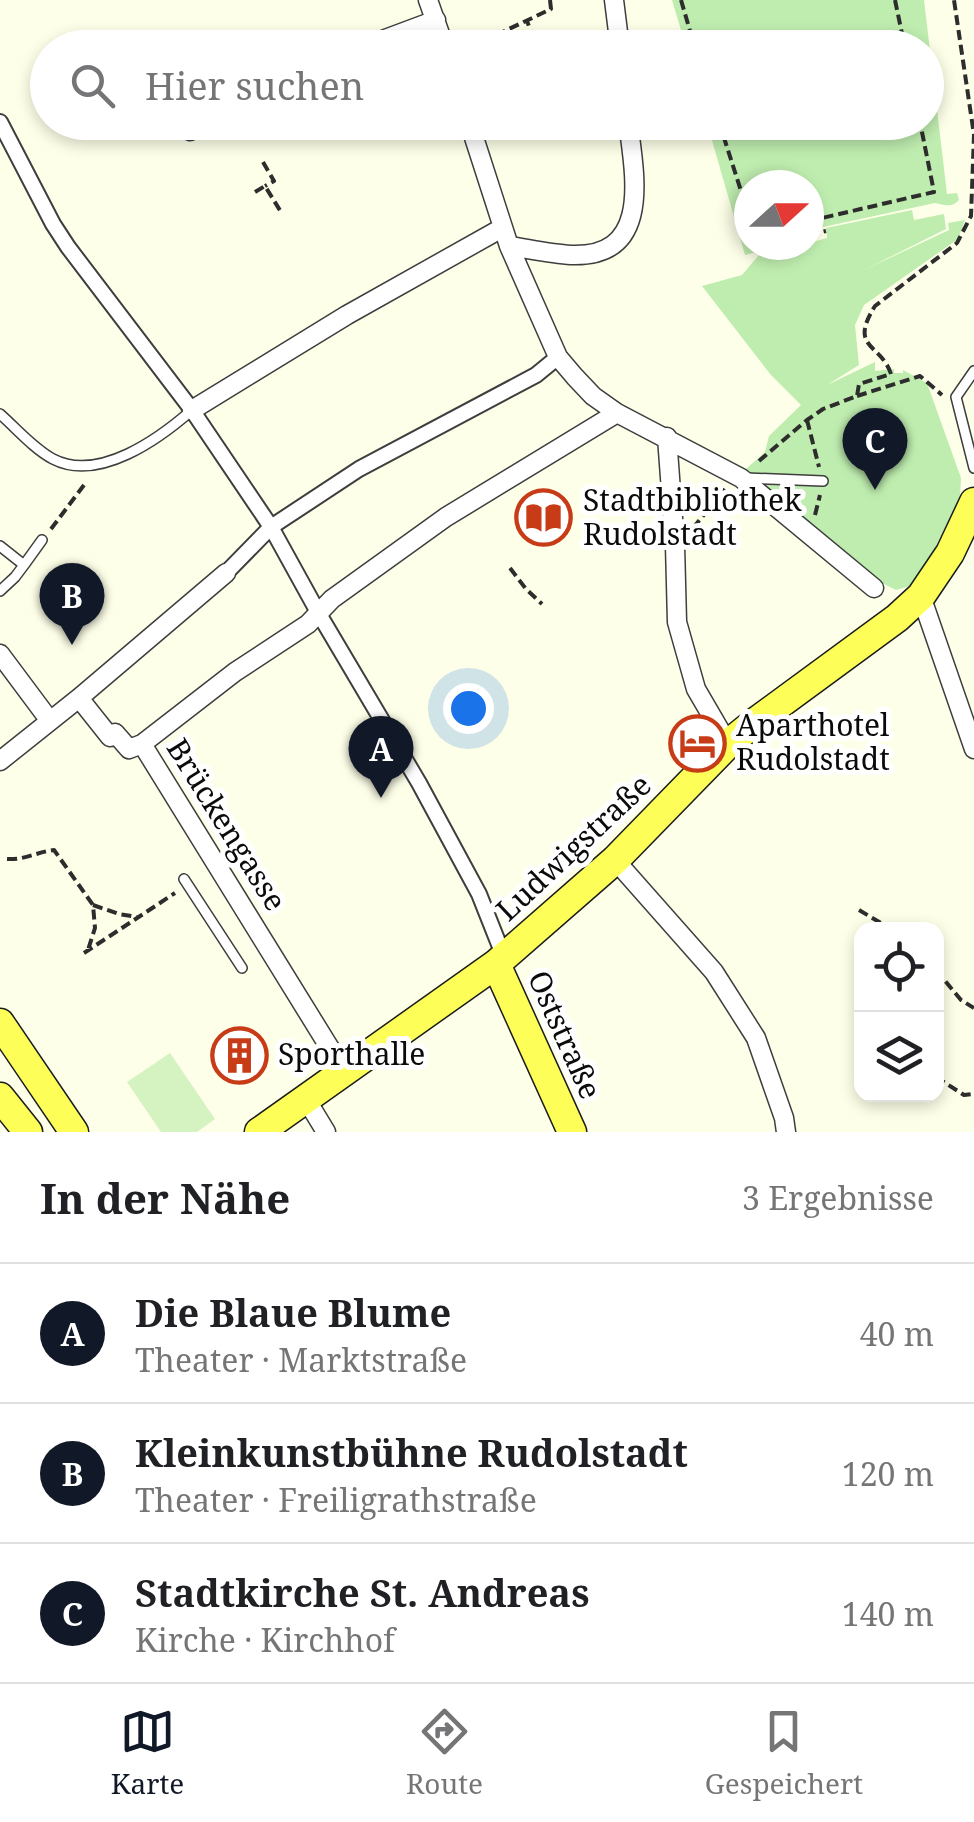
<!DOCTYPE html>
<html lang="de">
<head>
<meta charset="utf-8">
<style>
  body { margin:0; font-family:"Noto Serif",serif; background:#f6f6f6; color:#202124 }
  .controls { position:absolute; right:30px; bottom:30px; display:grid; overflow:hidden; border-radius:20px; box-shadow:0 5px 15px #0003 }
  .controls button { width:90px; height:90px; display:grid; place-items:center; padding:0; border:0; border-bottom:2px solid #e0e0e0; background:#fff; color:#202124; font:50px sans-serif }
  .compass { position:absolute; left:734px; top:170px; width:90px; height:90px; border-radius:50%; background:#fff; box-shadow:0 5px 15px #0003; rotate:69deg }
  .you { position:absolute; left:468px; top:708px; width:35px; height:35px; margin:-25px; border:8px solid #fff; border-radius:50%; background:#1a73e8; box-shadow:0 0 0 15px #1a73e833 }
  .badge { display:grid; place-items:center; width:65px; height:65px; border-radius:50%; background:#111827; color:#fff; font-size:32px; font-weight:700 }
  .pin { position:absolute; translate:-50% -82px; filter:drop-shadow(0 2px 5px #0008) }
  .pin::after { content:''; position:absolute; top:52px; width:35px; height:30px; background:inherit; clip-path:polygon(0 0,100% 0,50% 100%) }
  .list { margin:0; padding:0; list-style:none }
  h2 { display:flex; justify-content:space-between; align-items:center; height:130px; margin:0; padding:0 40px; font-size:42px }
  h2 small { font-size:32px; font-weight:400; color:#757577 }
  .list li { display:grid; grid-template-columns:65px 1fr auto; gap:30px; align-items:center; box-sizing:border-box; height:140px; padding:0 40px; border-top:2px solid #e0e0e0 }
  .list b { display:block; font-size:38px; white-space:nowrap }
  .list p { margin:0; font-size:32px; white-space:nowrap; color:#757577 }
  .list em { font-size:32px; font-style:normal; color:#757577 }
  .icon { flex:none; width:55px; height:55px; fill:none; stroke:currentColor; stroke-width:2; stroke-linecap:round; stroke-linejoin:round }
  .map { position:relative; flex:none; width:974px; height:1132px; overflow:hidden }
  .search { position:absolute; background:#fff; box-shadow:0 5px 15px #0003; left:30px; right:30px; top:30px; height:110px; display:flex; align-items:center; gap:25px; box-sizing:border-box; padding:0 35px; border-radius:55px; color:#757577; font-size:38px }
  .sheet { height:550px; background:#fff }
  nav { display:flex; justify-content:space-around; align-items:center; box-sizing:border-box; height:140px; border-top:2px solid #e0e0e0; background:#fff; font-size:28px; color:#757577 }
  nav a { display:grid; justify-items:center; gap:5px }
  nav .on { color:#111827 }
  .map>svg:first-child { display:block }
</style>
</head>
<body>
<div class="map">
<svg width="974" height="1132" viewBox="0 0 974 1132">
  <rect width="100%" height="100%" fill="#feffe8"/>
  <path fill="#bfedaf" d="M672 0H924L947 194 957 193 959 200C952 208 944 205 935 203L809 230V185H749V245H784L745 255 707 123 926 122V48L686 47Z
    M912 210 914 220 944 214 946 229 864 270 949 230 948 223 965 220 958 239 864 305 855 325 859 365 827 385 875 362V371L894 369V373H903V370L927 383 961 478 960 497 926 566 914 585 896 590 880 582 746 469 765 452 769 436 801 405 771 375 702 286 742 275 758 256 800 245H809V243L827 238 826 228Z"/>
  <path fill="#d5f3c1" d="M170 1053 215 1119 197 1132H161L127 1082Z"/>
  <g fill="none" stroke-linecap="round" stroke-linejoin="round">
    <defs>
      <path id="service" d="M974 371 956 397 974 468
        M0 414C17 429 34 449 53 459 99 483 160 438 192 410
        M746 478 823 481
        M0 546 24 565 15 577 0 591
        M24 565 42 540
        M184 879 242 968"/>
      <path id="pedestrian" d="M0 122 53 224 68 247 192 410 271 527 319 614 419 783 479 894 504 957
        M226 573 271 527 359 469 536 375 558 357"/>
      <path id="minor" d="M428 0 445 48
        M614 0 620 48
        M361 48 436 20
        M469 122 509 246 558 357 575 377 593 396 617 413 741 478 874 588
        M190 131 202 122
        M509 246C529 249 551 254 571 255 652 258 635 176 628 122
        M192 410 347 315 502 228
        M667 437 675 545 677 622 696 689 728 744
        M921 596 974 749
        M0 654 50 721
        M79 698 110 737 115 733 129 749 142 744 235 672 308 624 332 599 446 517 617 413
        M142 744 344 1071
        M0 761 79 698 226 573
        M615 860 714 972 756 1038 784 1118 786 1132
        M306 1099 326 1132"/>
      <path id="primary" d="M496 964 572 1132
        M0 1023 74 1132
        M0 1097 28 1132
        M259 1132 496 964 615 860 728 744 754 723 897 618 921 596 950 553 974 502"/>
    </defs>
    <use href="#service" stroke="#3e3e3e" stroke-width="12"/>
    <use href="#pedestrian" stroke="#3e3e3e" stroke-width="18"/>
    <use href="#minor" stroke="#3e3e3e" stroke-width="21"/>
    <use href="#primary" stroke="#1c1c1c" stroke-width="31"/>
    <path stroke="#2d2d2d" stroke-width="4" stroke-dasharray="10 5" stroke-linecap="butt" d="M681 0 695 48
      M895 0 905 48
      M469 48 551 9 550 0
      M502 48 533 37 527 21
      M719 122 749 216
      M263 162 274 181 265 186
      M255 192 265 186 281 212
      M809 221 934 192 920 122
      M809 235 826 231
      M891 374C881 343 848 349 875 306L957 243 971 216 974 135 954 0
      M857 396 920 376 942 395
      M807 420 819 467
      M759 461 807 420 823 409 857 396 859 384 891 374
      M815 515 820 495
      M693 528 725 489
      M51 529 87 481
      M510 568 526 589 542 604
      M7 859C25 860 37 852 54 850L93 905 95 928 88 950
      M93 905 119 914 137 917
      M859 910 891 929
      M84 953 175 893
      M936 970 961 1000 974 1008
      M936 1077 964 1095 974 1094"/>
    <use href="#service" stroke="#fff" stroke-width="9"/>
    <use href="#pedestrian" stroke="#fff" stroke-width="14"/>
    <use href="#minor" stroke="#fff" stroke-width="18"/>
    <use href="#primary" stroke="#fdff58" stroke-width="28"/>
  </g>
  <defs>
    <symbol id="library-ring" viewBox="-11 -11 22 22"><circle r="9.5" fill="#fff" stroke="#c73b17" stroke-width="1.5"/><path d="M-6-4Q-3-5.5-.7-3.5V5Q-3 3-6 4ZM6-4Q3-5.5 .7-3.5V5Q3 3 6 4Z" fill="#c73b17"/></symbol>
    <symbol id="hotel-ring" viewBox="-11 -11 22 22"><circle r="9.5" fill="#fff" stroke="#c73b17" stroke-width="1.5"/><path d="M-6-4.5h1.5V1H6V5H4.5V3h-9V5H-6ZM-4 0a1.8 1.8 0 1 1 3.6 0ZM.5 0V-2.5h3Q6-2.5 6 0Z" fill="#c73b17"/></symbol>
    <symbol id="building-ring" viewBox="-11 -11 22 22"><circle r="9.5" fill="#fff" stroke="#c73b17" stroke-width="1.5"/><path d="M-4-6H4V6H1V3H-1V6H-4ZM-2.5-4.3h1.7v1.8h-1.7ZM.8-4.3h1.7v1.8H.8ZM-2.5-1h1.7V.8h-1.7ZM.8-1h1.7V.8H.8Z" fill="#c73b17"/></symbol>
  </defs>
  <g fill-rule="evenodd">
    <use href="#library-ring" x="512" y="486" width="63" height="63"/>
    <use href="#hotel-ring" x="666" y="712" width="63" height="63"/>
    <use href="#building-ring" x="208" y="1024" width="63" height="63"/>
  </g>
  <g text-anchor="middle" stroke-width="10" stroke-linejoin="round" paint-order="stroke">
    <g font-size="30" fill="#0b0b0b" stroke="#fff" text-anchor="start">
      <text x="583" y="511">Stadtbibliothek<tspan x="583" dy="34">Rudolstadt</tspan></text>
      <text x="736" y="736">Aparthotel<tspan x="736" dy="34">Rudolstadt</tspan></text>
      <text x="278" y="1065">Sporthalle</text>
    </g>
    <g font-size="30" fill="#0b0b0b" stroke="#fff">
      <text transform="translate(226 825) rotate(58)" y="10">Brückengasse</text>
      <text transform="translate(574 848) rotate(-43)" y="10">Ludwigstraße</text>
      <text transform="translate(564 1035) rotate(66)" y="10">Oststraße</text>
    </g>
  </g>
</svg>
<div class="controls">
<button><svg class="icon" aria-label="locate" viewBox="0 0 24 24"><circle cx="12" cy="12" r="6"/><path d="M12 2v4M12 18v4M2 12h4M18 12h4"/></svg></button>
<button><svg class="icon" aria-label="layers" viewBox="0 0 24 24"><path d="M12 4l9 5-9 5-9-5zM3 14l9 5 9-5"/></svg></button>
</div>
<svg class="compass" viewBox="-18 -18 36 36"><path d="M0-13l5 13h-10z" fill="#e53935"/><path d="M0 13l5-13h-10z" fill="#757577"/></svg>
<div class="you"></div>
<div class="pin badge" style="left:381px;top:798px">A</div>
<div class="pin badge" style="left:72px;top:645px">B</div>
<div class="pin badge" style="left:875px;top:490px">C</div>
<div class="search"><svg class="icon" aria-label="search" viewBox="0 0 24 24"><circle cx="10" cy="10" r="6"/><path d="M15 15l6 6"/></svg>Hier suchen</div>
</div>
<section class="sheet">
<h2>In der Nähe<small>3 Ergebnisse</small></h2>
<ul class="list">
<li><span class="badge">A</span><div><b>Die Blaue Blume</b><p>Theater · Marktstraße</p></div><em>40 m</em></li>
<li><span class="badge">B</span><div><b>Kleinkunstbühne Rudolstadt</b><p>Theater · Freiligrathstraße</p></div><em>120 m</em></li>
<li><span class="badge">C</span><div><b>Stadtkirche St. Andreas</b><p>Kirche · Kirchhof</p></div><em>140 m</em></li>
</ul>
</section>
<nav>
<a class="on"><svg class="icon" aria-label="map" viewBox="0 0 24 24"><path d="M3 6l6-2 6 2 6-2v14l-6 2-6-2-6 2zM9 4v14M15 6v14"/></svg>Karte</a>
<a><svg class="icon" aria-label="directions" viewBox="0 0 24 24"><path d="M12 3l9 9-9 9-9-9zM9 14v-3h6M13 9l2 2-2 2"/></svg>Route</a>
<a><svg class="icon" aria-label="saved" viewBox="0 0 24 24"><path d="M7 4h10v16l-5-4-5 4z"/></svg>Gespeichert</a>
</nav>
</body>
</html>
